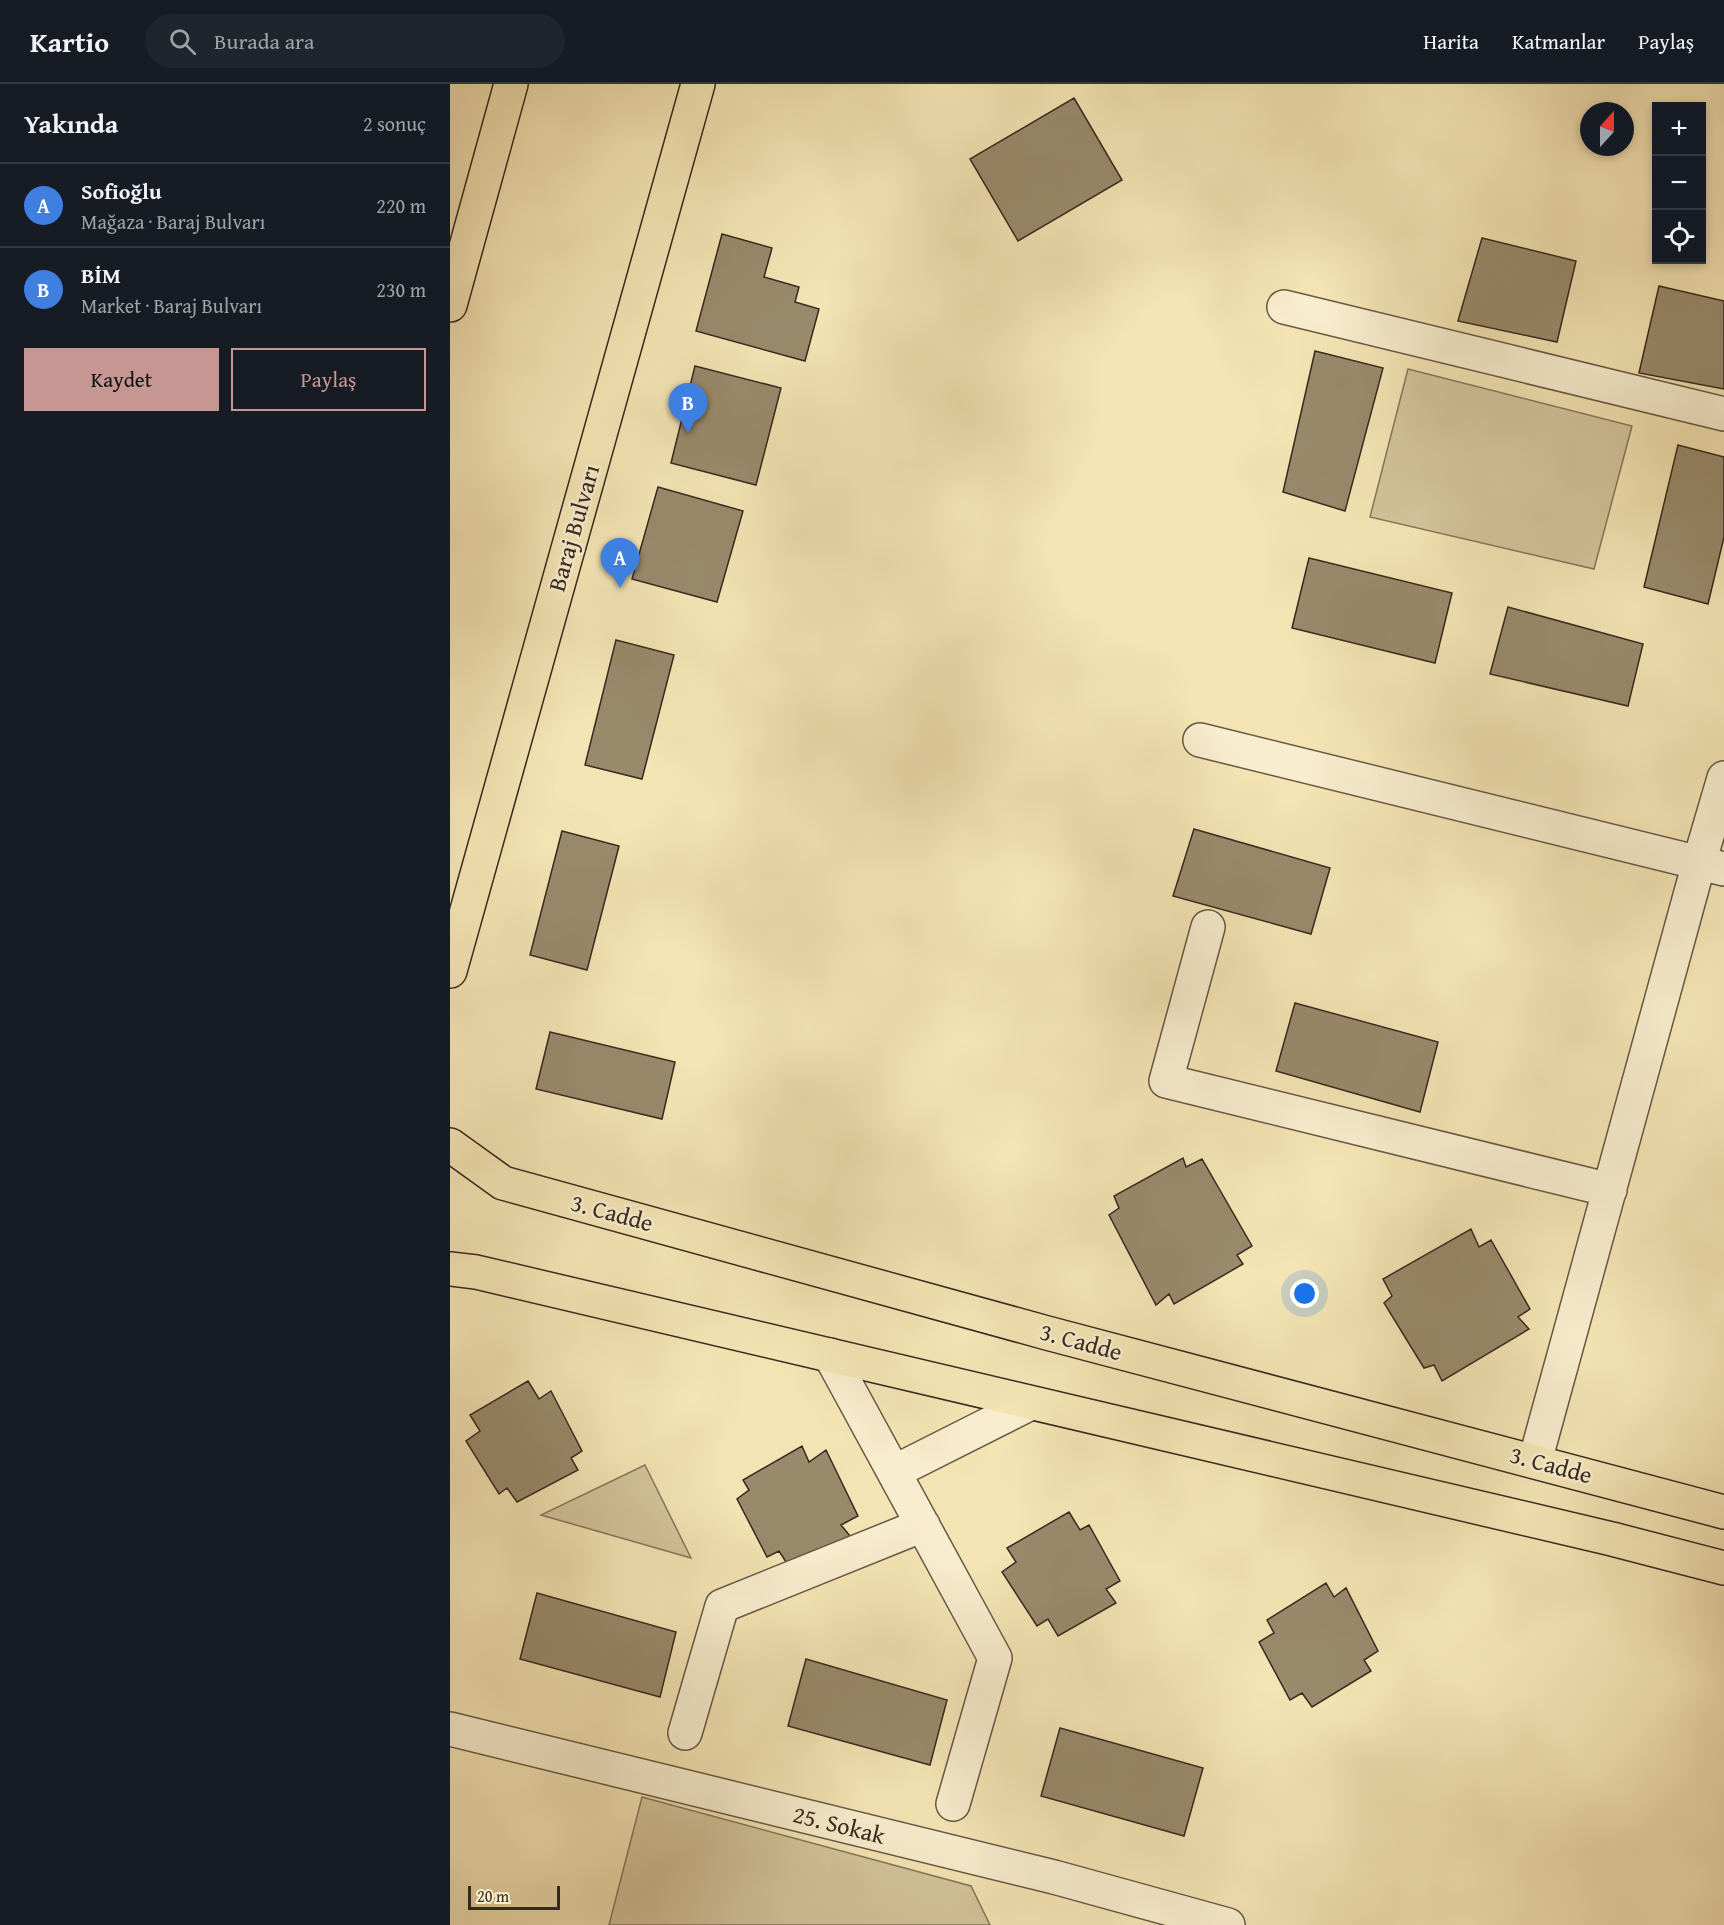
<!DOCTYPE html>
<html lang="tr">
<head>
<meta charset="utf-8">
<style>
  body { margin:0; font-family:"Gentium Book Plus",serif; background:#20242c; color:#f1f3f6 }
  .controls { position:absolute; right:18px; top:18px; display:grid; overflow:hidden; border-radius:0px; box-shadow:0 3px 9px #0003 }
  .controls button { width:54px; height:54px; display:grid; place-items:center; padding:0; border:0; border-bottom:2px solid #363941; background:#171b24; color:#f1f3f6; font:30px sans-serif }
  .compass { position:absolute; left:1130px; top:18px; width:54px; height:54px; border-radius:50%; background:#171b24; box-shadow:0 3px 9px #0003; rotate:21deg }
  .scale { position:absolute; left:18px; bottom:15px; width:92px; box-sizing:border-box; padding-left:6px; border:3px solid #36291f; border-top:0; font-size:16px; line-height:21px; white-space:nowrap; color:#36291f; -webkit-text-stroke:4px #f8edce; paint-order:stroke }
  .you { position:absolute; left:855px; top:1210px; width:21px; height:21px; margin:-15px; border:4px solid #fff; border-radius:50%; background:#1a73e8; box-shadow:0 0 0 9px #1a73e833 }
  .badge { display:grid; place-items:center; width:39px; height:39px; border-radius:50%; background:#c59692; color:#fff; font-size:20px; font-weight:700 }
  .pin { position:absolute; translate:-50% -50px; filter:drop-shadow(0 2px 3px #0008) }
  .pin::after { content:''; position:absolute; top:32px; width:21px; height:18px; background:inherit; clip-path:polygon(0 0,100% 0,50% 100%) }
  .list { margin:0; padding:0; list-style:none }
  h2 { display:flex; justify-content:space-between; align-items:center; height:78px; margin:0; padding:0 24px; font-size:26px }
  h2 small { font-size:20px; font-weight:400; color:#9ea1a6 }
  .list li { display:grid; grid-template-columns:39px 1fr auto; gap:18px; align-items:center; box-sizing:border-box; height:84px; padding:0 24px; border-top:2px solid #363941 }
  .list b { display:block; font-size:22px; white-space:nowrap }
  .list p { margin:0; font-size:20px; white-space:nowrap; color:#9ea1a6 }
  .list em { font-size:20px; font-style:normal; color:#9ea1a6 }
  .actions { display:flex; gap:12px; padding:18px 24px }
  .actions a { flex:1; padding:14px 0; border:2px solid #c59692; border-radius:0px; text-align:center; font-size:21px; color:#c59692 }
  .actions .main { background:#c59692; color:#111 }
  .icon { flex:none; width:33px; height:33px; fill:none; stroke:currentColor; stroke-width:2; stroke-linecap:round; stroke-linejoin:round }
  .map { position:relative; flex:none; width:1274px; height:1841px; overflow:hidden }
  header { display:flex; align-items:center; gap:36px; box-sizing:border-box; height:84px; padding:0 30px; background:#171b24; border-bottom:2px solid #363941 }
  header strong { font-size:28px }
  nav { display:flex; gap:33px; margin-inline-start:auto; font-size:21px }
  .search { width:420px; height:54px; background:#20242c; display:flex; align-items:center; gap:15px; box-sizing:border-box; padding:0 21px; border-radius:33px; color:#9ea1a6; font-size:22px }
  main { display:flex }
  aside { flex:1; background:#171b24 }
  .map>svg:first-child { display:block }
</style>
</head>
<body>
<header>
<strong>Kartio</strong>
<div class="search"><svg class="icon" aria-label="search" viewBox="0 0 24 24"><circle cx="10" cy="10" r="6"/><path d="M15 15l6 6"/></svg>Burada ara</div>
<nav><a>Harita</a><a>Katmanlar</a><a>Paylaş</a></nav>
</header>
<main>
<aside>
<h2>Yakında<small>2 sonuç</small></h2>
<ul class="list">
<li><span class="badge" style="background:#3f7fe0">A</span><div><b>Sofioğlu</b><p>Mağaza · Baraj Bulvarı</p></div><em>220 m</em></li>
<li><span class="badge" style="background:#3f7fe0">B</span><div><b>BİM</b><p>Market · Baraj Bulvarı</p></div><em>230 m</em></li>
</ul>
<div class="actions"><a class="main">Kaydet</a><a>Paylaş</a></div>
</aside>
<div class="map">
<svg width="1274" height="1841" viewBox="0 0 1274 1841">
  <rect width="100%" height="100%" fill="#f4e4b4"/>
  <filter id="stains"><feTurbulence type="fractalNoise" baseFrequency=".00333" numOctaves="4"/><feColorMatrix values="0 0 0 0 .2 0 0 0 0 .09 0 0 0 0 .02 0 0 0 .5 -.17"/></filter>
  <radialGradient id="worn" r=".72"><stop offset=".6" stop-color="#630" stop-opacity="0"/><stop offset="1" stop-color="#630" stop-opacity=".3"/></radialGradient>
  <path fill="#d4c49b" stroke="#85765d" stroke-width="1.5" d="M958 285 1182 342 1144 485 920 433Z
    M195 1381 241 1474 91 1431Z
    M192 1713 521 1802 540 1841H159Z"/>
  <path fill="#998a6c" stroke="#36291f" stroke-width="1.5" d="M624 14 672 96 568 157 520 75Z
    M272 150 322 164 314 193 349 203 345 218 369 225 355 277 246 247Z
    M1032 154 1126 177 1107 258 1008 237Z
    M1209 202 1274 217V305L1189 289Z
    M865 267 933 284 895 427 833 408Z
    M245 282 331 304 306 401 221 379Z
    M1228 361 1274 373V453L1258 520 1194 503Z
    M208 403 293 427 267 518 182 495Z
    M859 474 1002 509 985 579 842 544Z
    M1058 523 1193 560 1178 622 1040 590Z
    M166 556 224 571 192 695 135 681Z
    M744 745 880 784 861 850 723 812Z
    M112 747 169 762 137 886 80 871Z
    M845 919 988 958 970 1028 826 987Z
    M100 948 225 978 212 1035 86 1005Z
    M733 1074 736 1083 752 1075 802 1162 787 1171 793 1180 724 1220 719 1210 706 1221 659 1131 669 1124 664 1112Z
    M1021 1145 1029 1163 1041 1156 1080 1225 1068 1233 1079 1245 992 1297 984 1281 974 1284 934 1219 942 1212 933 1195Z
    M78 1297 89 1315 101 1307 132 1367 121 1374 128 1386 67 1418 57 1404 49 1410 16 1357 30 1347 20 1331Z
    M352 1362 359 1378 376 1366 408 1432 391 1441 400 1452 338 1481 329 1467 317 1473 287 1415 299 1406 293 1396Z
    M619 1428 630 1446 639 1441 670 1497 656 1505 666 1519 608 1552 598 1535 587 1542 552 1488 566 1478 557 1464Z
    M876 1499 884 1513 896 1504 928 1567 914 1576 921 1587 862 1623 852 1609 840 1616 809 1558 824 1549 817 1536Z
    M87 1509 226 1548 210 1613 70 1575Z
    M356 1575 497 1616 480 1681 338 1642Z
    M610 1644 753 1684 734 1752 591 1712Z"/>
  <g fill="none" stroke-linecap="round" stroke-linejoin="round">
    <defs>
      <path id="minor" d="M834 223 1274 330
        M750 656 1274 785
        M758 843 716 997 1160 1106
        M380 1271 545 1574 503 1720
        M1085 1377 1249 779 1274 694
        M444 1388 581 1319
        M0 1645 604 1793 778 1841
        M235 1649 272 1522 473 1441"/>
      <path id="major" d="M0 221 61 0
        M0 887 248 0
        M0 1061 53 1099 597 1249 1274 1428
        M0 1185 26 1188 1162 1455 1274 1484"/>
    </defs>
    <use href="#minor" stroke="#665844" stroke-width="36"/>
    <use href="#major" stroke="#36291f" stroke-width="36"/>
    <use href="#minor" stroke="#f8edce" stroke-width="33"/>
    <use href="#major" stroke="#f4e4b4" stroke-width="33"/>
  </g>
  <g text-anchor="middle" stroke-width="5" stroke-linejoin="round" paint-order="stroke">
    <g font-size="24" fill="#36291f" stroke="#f8edce">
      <text transform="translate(124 444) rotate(-74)" y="8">Baraj Bulvarı</text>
      <text transform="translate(162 1129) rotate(15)" y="8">3. Cadde</text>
      <text transform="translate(631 1258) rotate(15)" y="8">3. Cadde</text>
      <text transform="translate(1101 1381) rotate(15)" y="8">3. Cadde</text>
      <text transform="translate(389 1741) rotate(14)" y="8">25. Sokak</text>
    </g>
  </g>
  <rect width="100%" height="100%" filter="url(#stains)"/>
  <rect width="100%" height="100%" fill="url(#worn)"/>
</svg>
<div class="controls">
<button>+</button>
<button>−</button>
<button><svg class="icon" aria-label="locate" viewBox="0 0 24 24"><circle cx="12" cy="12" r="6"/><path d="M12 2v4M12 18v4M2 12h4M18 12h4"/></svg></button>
</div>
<svg class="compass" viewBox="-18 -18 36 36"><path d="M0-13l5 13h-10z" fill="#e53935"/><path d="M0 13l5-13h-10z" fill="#9ea1a6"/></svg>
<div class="scale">20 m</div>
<div class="you"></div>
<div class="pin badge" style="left:170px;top:504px;background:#3f7fe0">A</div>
<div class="pin badge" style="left:238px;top:349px;background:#3f7fe0">B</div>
</div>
</main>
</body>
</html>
